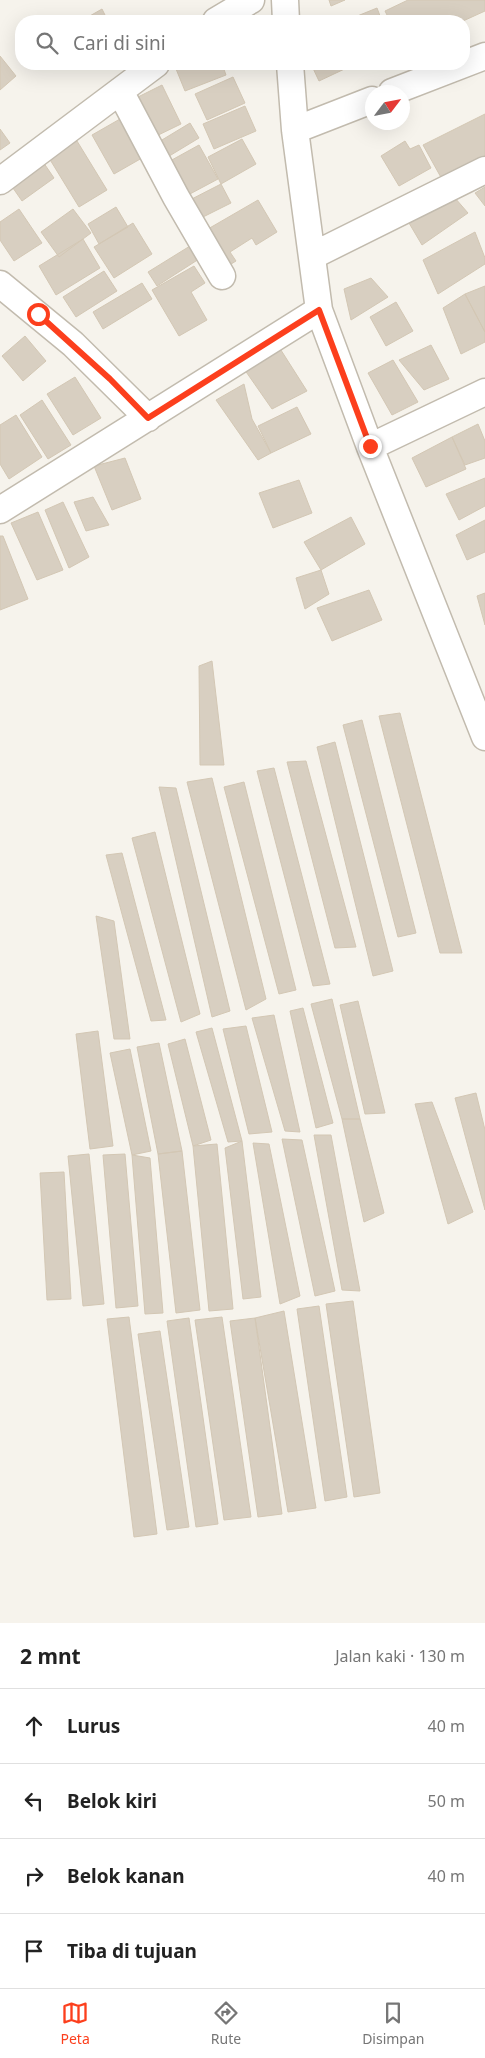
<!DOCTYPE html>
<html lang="id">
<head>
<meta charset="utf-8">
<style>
  body { margin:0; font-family:"Noto Sans",sans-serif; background:#f6f6f6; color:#222 }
  .compass { position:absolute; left:365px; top:85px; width:45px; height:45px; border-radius:50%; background:#fff; box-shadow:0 5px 20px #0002; rotate:58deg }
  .stop { position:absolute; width:15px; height:15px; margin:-11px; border:4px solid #fc3f1d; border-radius:50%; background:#fff }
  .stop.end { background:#fc3f1d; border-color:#fff; box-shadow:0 1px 5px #0008 }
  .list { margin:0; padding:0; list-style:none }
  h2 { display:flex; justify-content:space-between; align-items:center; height:65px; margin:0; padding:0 20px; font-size:21px }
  h2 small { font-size:16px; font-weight:400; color:#767676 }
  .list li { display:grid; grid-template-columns:32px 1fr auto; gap:15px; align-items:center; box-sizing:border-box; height:75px; padding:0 20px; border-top:1px solid #e0e0e0 }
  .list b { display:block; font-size:19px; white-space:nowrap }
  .list em { font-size:16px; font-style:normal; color:#767676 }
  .icon { flex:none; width:28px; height:28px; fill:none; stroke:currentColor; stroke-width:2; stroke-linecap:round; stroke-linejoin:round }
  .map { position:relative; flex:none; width:485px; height:1623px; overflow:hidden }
  .search { position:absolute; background:#fff; box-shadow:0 5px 20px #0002; left:15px; right:15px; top:15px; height:55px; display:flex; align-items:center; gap:12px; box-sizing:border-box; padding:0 18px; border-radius:20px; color:#767676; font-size:19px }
  .sheet { height:365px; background:#fff }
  nav { display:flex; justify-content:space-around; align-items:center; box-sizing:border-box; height:70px; border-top:1px solid #e0e0e0; background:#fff; font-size:14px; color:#767676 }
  nav a { display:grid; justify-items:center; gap:2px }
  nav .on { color:#fc3f1d }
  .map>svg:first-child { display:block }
</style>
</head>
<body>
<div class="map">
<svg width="485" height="1623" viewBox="0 0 485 1623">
  <rect width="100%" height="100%" fill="#f6f3ec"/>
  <path fill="#d8cfc1" stroke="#d3c7b4" d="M329 0H345L331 6Z
    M408 0H485V11L463 21H390L385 11Z
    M377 8 382 21H345Z
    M102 9 108 21H81Z
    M0 56 16 76 0 90Z
    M174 64H222L226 75 185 91Z
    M311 64H353V65L319 81Z
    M233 77 245 103 207 120 195 94Z
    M162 85 181 124 148 140 130 101Z
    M245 106 256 131 214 149 203 124Z
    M485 114V159L443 181 423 145Z
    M120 119 142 158 114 174 92 135Z
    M190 123 199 138 161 161 152 146Z
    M0 129 10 143 0 150Z
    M242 139 256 164 221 184 208 157Z
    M77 141 107 190 79 207 49 158Z
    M405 141 410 149 419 145 431 168 399 186 381 156Z
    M199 145 218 179 188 195 170 161Z
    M39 156 54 178 22 201 6 178Z
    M221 184 231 203 193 222 184 203Z
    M485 187V206L475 193Z
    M455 198 468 213 422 245 409 223Z
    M258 200 277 232 256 245 252 238 230 252 236 261 223 269 201 233Z
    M116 207 128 227 99 244 88 224Z
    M19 209 42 243 14 261 0 240V222Z
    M73 209 91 233 59 257 41 232Z
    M133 223 152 254 114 278 94 247Z
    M475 232 485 258V264L438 294 423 260Z
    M83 239 100 268 56 295 39 266Z
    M190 246 199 259 157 286 148 272Z
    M194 266 205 283 191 292 207 320 179 336 152 290Z
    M104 271 117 291 76 317 63 297Z
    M371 278 388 297 351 320 344 289Z
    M142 283 152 299 103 329 93 312Z
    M485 286V332L465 294Z
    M465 294 485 332V342L461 354 443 308Z
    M396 302 413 331 386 346 370 317Z
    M25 336 46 361 23 381 2 356Z
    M431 345 449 379 424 390 399 360Z
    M279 347 307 391 272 409 242 366Z
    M393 360 418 402 392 415 368 373Z
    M75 377 101 418 73 435 47 394Z
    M244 384 252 419 271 453 258 460 216 400Z
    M42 400 71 445 48 459 20 415Z
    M297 407 311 434 271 453 258 426Z
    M16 415 42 457 9 479 0 464V425Z
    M478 424 485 441V458L465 465 452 437Z
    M452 437 466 469 426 487 412 458Z
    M125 458 141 499 112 510 94 466Z
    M485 478V506L459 520 446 494Z
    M299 480 312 513 273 528 259 493Z
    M93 497 109 525 86 531 74 502Z
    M63 502 89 557 69 568 45 510Z
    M38 512 63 570 37 580 11 523Z
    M351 517 365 544 321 570 304 542Z
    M485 520V552L467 560 456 535Z
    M0 536H3L28 599 0 610Z
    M321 570 329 594 305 609 296 578Z
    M369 590 382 620 332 641 317 608Z
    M485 593V625L477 596Z
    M212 661 224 765H200L199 666Z
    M400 713 462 953H440L379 716Z
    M362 720 416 933 398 937 343 725Z
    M335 742 393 971 373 976 317 747Z
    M306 761 356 947 335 948 287 762Z
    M274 768 330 984 313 986 257 771Z
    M212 778 266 999 246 1010 187 782Z
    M244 782 296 990 279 994 224 787Z
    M159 787 176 788 230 1011 212 1017Z
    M155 832 200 1014 181 1022 132 838Z
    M122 853 166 1020 151 1021 106 855Z
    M96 916 114 921 130 1039H114Z
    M332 999 360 1119H342L311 1004Z
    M358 1001 385 1113 365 1114 340 1005Z
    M303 1008 333 1123 316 1128 290 1011Z
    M274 1015 300 1132 285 1131 252 1018Z
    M246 1026 272 1132 249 1134 223 1029Z
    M212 1028 242 1141 228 1142 196 1032Z
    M98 1031 113 1146 90 1149 76 1034Z
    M185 1039 211 1140 193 1146 168 1044Z
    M159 1043 182 1151 158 1154 137 1047Z
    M130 1049 151 1151 132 1155 110 1053Z
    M476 1093 485 1130V1210L455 1098Z
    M432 1102 473 1212 448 1224 415 1104Z
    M342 1119H360L384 1213 364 1222Z
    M314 1135H331L360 1291 342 1290Z
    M282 1139 302 1140 335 1291 315 1296Z
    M242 1141 261 1297 243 1299 225 1148Z
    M253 1143 269 1144 300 1296 280 1304Z
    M217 1144 233 1309 209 1311 193 1146Z
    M182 1151 200 1310 176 1313 158 1154Z
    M89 1154 104 1304 83 1306 68 1156Z
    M125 1154 138 1306 116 1308 103 1155Z
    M132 1155 150 1158 163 1313 145 1314Z
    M64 1172 71 1299 47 1300 40 1173Z
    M353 1301 380 1493 354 1497 326 1304Z
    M319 1306 347 1497 325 1501 297 1309Z
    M284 1311 316 1508 288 1512 255 1318Z
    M129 1317 157 1534 134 1537 107 1319Z
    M222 1317 251 1517 224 1520 195 1320Z
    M189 1318 218 1524 196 1527 167 1321Z
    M255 1318 282 1514 258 1517 230 1321Z
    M160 1331 189 1527 167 1530 138 1334Z"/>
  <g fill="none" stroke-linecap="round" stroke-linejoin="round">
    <defs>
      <path id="minor" d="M285 0 286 21
        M216 21 251 0
        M290 64 295 130 319 310 370 447 485 737
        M120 91 176 197 222 276
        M392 92 485 56
        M295 130 372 100
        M0 181 156 64
        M312 256 485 170
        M0 284 73 344 148 418
        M370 447 485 392
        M0 510 319 310"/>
    </defs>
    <use href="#minor" stroke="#c2bbae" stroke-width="29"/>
    <use href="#minor" stroke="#fff" stroke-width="26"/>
  </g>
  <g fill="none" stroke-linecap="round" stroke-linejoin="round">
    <path stroke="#fc3f1d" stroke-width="6" d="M38 314 110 379 148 418 319 310 370 446"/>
  </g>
</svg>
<svg class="compass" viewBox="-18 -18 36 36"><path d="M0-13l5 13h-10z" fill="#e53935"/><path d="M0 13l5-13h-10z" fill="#767676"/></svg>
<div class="stop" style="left:38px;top:314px"></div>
<div class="stop end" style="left:370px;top:446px"></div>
<div class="search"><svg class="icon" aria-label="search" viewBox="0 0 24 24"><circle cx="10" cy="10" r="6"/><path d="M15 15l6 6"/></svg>Cari di sini</div>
</div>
<section class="sheet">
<h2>2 mnt<small>Jalan kaki · 130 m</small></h2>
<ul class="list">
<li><svg class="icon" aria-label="ahead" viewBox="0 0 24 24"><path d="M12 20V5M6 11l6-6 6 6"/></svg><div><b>Lurus</b></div><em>40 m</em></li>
<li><svg class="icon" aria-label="left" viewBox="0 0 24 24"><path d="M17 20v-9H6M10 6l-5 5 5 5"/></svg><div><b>Belok kiri</b></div><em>50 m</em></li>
<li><svg class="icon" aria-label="right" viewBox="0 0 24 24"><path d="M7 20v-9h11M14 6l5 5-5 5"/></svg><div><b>Belok kanan</b></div><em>40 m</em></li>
<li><svg class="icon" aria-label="arrive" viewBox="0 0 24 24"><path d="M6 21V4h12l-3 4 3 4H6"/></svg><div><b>Tiba di tujuan</b></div></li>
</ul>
</section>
<nav>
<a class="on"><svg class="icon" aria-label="map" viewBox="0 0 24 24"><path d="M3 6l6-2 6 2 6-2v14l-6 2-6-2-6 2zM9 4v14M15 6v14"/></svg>Peta</a>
<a><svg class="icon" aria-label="directions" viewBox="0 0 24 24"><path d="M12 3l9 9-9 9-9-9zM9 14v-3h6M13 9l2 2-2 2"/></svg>Rute</a>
<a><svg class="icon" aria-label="saved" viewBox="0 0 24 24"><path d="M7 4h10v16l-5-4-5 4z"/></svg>Disimpan</a>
</nav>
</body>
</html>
